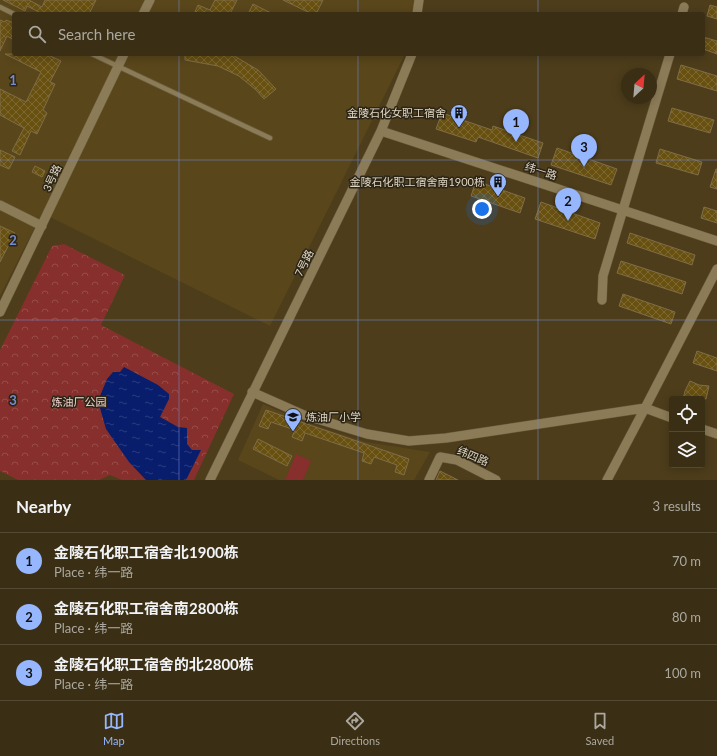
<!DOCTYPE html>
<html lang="en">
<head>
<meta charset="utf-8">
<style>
  body { margin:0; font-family:Lato,"Noto Sans SC",sans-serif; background:#41361d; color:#f1f3f6 }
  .controls { position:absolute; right:12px; bottom:12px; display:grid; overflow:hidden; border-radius:4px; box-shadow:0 2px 10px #0003 }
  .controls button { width:36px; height:36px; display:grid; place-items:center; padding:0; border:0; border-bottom:1px solid #544a34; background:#3a2e14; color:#f1f3f6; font:20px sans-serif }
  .compass { position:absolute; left:621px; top:68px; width:36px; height:36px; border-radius:50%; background:#3a2e14; box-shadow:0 2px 10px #0003; rotate:26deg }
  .you { position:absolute; left:482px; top:209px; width:14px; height:14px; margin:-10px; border:3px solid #fff; border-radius:50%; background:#1a73e8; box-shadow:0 0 0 6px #1a73e833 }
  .badge { display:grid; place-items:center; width:26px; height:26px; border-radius:50%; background:#96b6fd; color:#111; font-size:13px; font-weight:700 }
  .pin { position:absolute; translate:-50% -33px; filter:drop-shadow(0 1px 2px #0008) }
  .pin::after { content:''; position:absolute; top:21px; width:14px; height:12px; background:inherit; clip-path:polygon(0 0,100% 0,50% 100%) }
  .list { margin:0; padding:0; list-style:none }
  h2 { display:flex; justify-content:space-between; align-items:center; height:52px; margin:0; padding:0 16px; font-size:17px }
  h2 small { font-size:13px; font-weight:400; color:#aba8a0 }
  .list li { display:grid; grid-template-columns:26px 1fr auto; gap:12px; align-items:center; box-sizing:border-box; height:56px; padding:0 16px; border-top:1px solid #544a34 }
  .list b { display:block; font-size:15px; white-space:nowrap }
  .list p { margin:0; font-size:13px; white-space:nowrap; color:#aba8a0 }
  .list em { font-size:13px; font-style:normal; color:#aba8a0 }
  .icon { flex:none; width:22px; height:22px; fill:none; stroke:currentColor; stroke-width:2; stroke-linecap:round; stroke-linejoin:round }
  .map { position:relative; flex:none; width:717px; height:480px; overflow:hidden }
  .search { position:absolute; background:#3a2e14; box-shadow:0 2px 10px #0003; left:12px; right:12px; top:12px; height:44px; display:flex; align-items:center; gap:10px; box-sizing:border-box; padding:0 14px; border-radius:4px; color:#aba8a0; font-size:15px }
  .sheet { height:220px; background:#3a2e14 }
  nav { display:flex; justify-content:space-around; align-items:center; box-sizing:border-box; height:56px; border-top:1px solid #544a34; background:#3a2e14; font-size:11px; color:#aba8a0 }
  nav a { display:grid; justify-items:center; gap:2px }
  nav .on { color:#96b6fd }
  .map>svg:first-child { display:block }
</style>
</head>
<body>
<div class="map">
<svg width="717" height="480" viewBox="0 0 717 480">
  <defs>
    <pattern id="park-crowns" width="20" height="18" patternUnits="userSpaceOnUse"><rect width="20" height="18" fill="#862f2c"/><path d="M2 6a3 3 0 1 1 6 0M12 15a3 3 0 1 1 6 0" fill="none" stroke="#974c49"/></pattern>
    <pattern id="water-ripples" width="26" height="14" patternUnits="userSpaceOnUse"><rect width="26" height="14" fill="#081d6c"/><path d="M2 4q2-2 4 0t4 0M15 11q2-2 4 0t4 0" fill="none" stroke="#2c3d7f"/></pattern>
    <pattern id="building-cross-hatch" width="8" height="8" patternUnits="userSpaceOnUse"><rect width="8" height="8" fill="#685011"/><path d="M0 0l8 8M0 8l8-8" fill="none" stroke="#7d6832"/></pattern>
  </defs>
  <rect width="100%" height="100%" fill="#4d3d1b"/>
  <path fill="#59461b" d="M0 0H423L421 14H14V54H405L270 326 42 213 0 296Z
    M263 404 304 422 366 442 430 452 414 480H279L238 460Z"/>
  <path fill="#862f2c" d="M296 454 311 461 303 480H285Z"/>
  <path fill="url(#park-crowns)" d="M64 244 125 275 101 325 234 394 194 480H122L110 475 99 480H18L0 471V350L52 246Z"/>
  <path fill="url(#water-ripples)" d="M124 367 158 385 169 394V399L160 417 178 427 187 428V444L192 450H201L186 480H146L129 462 106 429 98 401 107 379 113 372H120Z"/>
  <path fill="url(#building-cross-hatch)" stroke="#7e6d49" d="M3 0H29L42 7 45 0H96L89 14H38L39 12 27 6 25 11Z
    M215 0H237L230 14H194L198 5 210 10Z
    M283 0H323L316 14H312Z
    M253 4 273 14H248Z
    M710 5 717 7V19L707 16Z
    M0 20 5 22 6 20 14 23V40L7 36 0 51Z
    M703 37 717 41V54L703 49Z
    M5 54H46L61 61 50 82 55 84 43 110 47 113 37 134 31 131 20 155 12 151 24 128 0 115V89L26 102 41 72Z
    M185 54H231L258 70 276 89 264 99 256 90 239 76 218 66 185 60Z
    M681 65 717 76V91L677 79Z
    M672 108 714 120 710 133 668 121Z
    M442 113 492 130 493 126 543 143 538 158 478 137 476 142 436 129Z
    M557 148 617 169 611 185 551 165Z
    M660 149 702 162 698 175 656 163Z
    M0 150 15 157 9 169 0 165Z
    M35 166 45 171 42 177 32 172Z
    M716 169H717V189L710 187Z
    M476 181 525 198 520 213 471 196Z
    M541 202 600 223 595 239 535 219Z
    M704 207 717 211V223L701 218Z
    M0 226 15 233 0 262Z
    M630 233 695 255 692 265 627 243Z
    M621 261 686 282 682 294 617 273Z
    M623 294 675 312 671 324 619 306Z
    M697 351 717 358V371L693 363Z
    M690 381 699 385 709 386 706 399H683L685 391Z
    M266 410 409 459 404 475 395 472 397 465 374 457 371 464 362 461 364 453 305 433 302 441 292 437 295 430 271 422 268 429 259 426Z
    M258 439 292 456 287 466 253 449Z
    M440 471 458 480H436Z"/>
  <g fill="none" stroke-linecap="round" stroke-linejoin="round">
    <defs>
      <path id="lane" d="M0 7 14 14
        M92 54 270 138"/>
      <path id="street" d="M143 14 150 0
        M417 14 419 0
        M682 14 684 7
        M381 131 717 241
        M0 205 42 226
        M602 300 603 276 670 54
        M0 312 124 54
        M252 392 304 415 367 434 409 441 446 438 645 408 607 480
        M672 418 645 408 717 269
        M702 429 717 434
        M210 480 381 131 412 54
        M429 480 440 457 457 460 496 480"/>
    </defs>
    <use href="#lane" stroke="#66593a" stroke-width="6"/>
    <use href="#street" stroke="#66593a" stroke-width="10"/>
    <use href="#lane" stroke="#8c7b57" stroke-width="4.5"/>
    <use href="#street" stroke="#8c7b57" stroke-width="9"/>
  </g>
  <path fill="none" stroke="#748bcf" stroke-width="1" stroke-opacity="0.55" d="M179 0V14M358 0V14M538 0V14M179 54V480M358 54V480M538 54V480M0 160H717M0 320H717"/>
  <defs>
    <symbol id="building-pin" viewBox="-11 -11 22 30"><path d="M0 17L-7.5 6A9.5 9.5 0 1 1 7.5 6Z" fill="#96b6fd" stroke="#2c2516"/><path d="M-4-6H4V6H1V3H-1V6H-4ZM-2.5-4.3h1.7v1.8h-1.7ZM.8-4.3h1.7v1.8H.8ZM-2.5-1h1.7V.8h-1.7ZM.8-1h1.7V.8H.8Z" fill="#111"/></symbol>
    <symbol id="school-pin" viewBox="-11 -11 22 30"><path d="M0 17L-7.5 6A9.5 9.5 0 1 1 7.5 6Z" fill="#96b6fd" stroke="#2c2516"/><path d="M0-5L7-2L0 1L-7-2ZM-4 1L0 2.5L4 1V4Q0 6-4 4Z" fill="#111"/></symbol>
  </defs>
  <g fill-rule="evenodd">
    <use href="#building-pin" x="449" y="103" width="20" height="27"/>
    <use href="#building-pin" x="488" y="172" width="20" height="27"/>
    <use href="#school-pin" x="283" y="407" width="20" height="27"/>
  </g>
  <g text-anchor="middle" stroke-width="3" stroke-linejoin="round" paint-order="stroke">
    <g font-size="11" fill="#dfd6c3" stroke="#2c2516" text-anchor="end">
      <text x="446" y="117">金陵石化女职工宿舍</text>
      <text x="485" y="186">金陵石化职工宿舍南1900栋</text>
      <text x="306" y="421" text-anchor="start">炼油厂小学</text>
    </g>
    <g font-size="11" fill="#dfd6c3" stroke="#2c2516">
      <text transform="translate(541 171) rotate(18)" y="4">纬一路</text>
      <text transform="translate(52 178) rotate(-65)" y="4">3号路</text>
      <text transform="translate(304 263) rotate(-64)" y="4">7号路</text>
      <text transform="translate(473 456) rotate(23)" y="4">纬四路</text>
    </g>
    <g font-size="11" fill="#f1d4d1" stroke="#2c2516">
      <text x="79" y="406">炼油厂公园</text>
    </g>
  </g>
  <g font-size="13" text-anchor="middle" font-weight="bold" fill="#748bcf" stroke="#2c2516" stroke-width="3" stroke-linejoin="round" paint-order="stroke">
    <text x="13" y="85">1</text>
    <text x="13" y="245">2</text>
    <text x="13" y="405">3</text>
  </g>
</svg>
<div class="controls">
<button><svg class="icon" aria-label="locate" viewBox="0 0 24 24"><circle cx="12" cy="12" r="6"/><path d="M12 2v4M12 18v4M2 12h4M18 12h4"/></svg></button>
<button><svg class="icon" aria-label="layers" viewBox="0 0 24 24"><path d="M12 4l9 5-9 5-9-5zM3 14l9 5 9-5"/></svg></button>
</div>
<svg class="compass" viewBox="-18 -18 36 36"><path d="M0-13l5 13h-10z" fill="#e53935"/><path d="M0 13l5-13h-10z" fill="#aba8a0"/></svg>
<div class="you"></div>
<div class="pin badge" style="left:516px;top:142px">1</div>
<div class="pin badge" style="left:568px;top:221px">2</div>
<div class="pin badge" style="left:584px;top:167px">3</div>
<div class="search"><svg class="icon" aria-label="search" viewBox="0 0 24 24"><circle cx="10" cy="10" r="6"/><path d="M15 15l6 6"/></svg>Search here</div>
</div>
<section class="sheet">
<h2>Nearby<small>3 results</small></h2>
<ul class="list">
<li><span class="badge">1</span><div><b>金陵石化职工宿舍北1900栋</b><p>Place · 纬一路</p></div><em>70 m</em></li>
<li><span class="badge">2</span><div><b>金陵石化职工宿舍南2800栋</b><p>Place · 纬一路</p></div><em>80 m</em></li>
<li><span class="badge">3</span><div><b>金陵石化职工宿舍的北2800栋</b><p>Place · 纬一路</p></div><em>100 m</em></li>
</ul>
</section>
<nav>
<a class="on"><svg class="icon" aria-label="map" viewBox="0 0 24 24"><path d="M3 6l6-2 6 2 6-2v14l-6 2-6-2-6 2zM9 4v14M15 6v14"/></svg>Map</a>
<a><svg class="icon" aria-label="directions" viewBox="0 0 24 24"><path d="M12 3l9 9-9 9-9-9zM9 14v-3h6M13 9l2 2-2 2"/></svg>Directions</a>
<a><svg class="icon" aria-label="saved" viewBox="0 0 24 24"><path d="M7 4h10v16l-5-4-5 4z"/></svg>Saved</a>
</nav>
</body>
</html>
